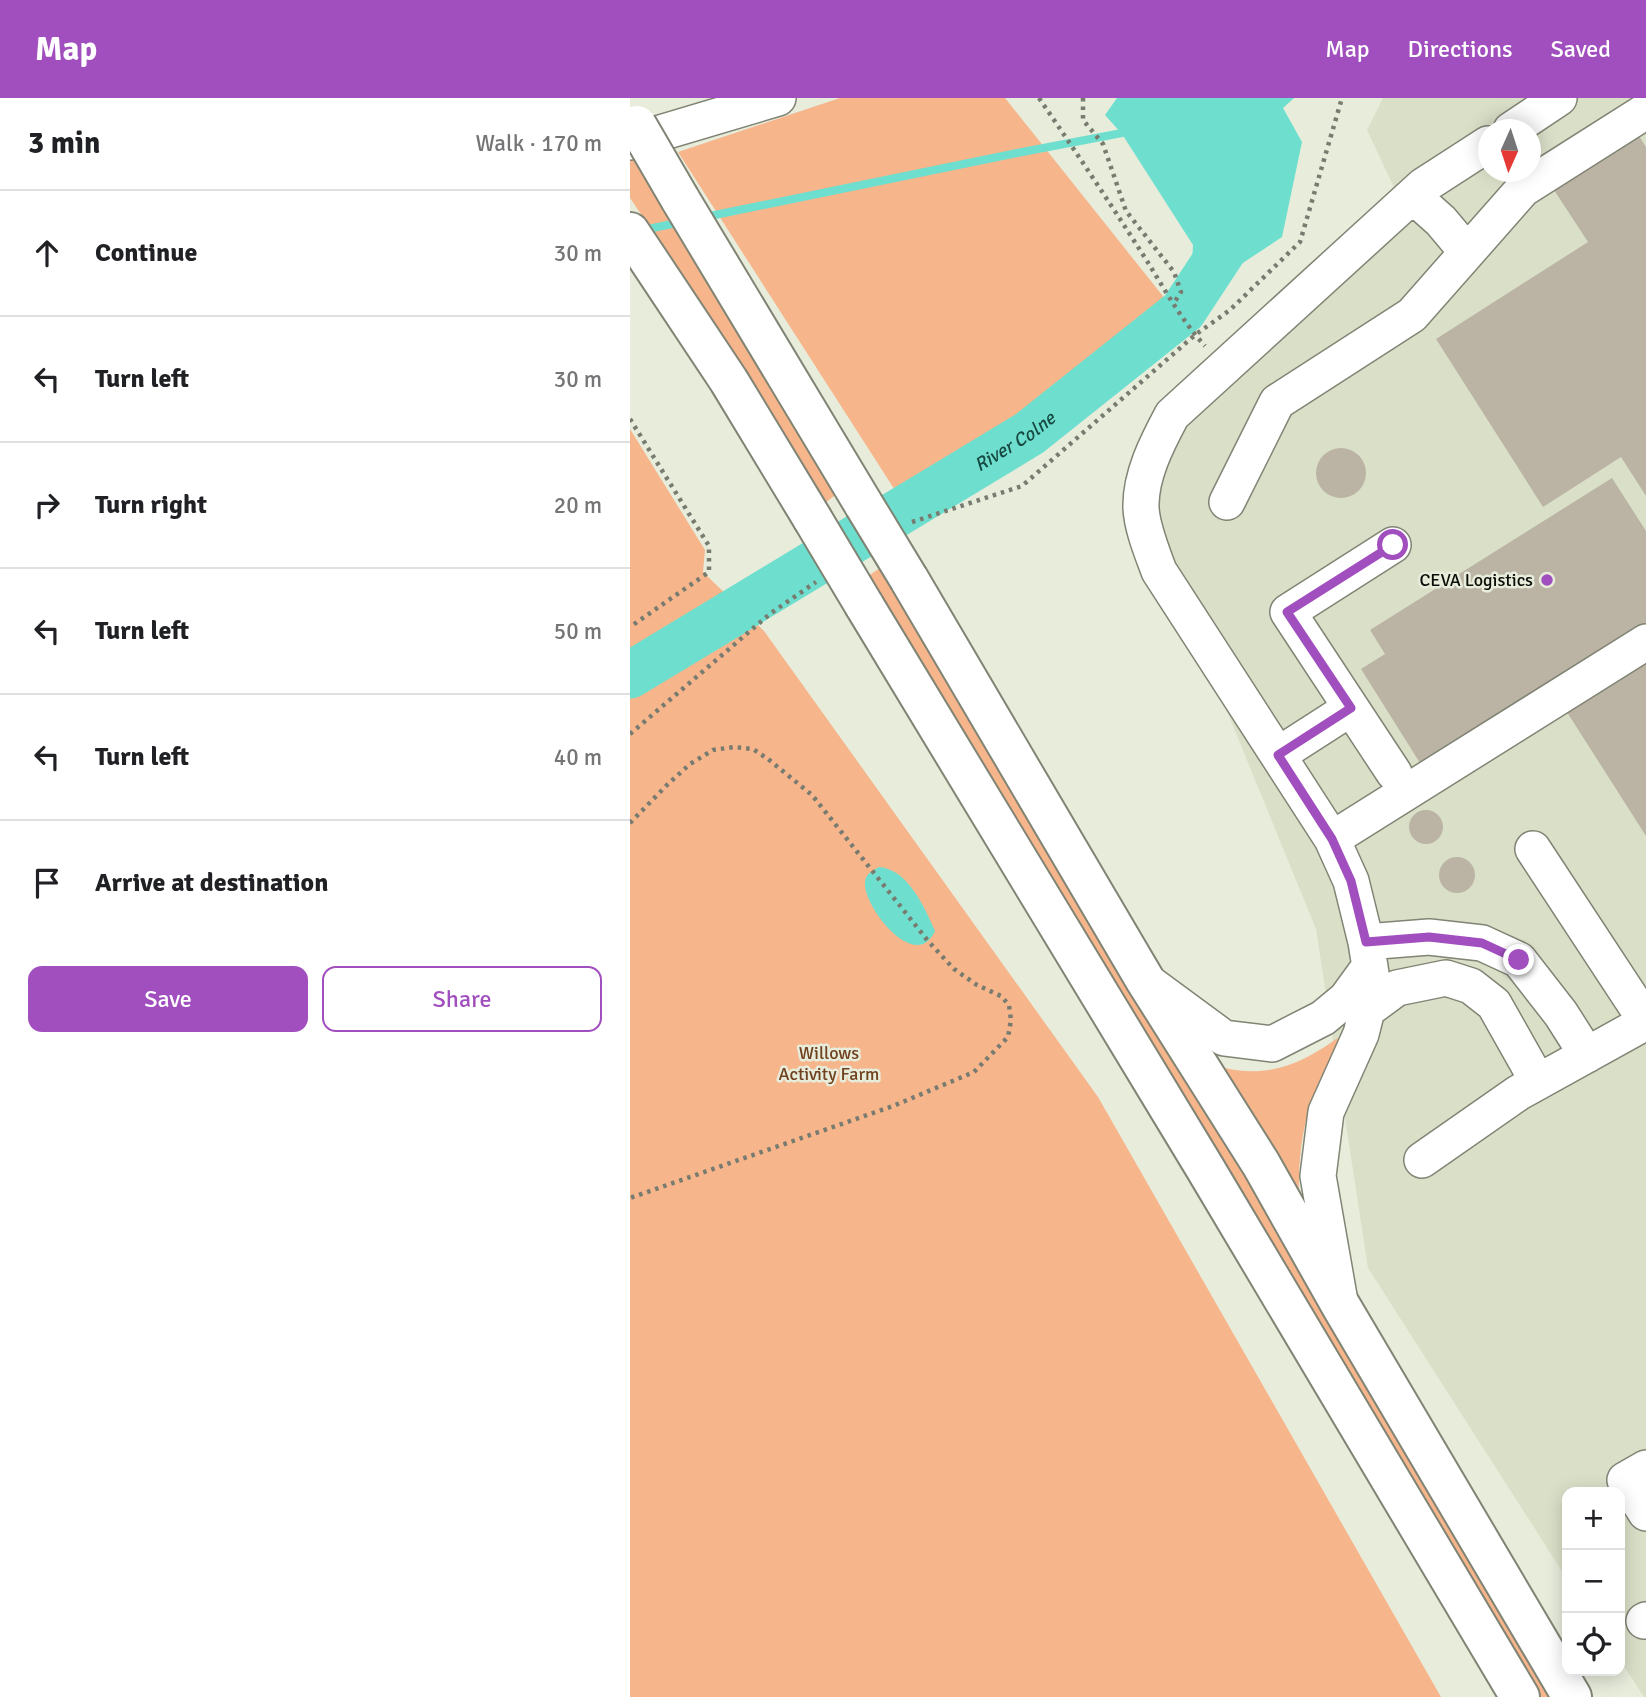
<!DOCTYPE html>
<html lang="en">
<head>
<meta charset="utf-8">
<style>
  body { margin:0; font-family:Signika,sans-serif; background:#f2f2f2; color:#202124 }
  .controls { position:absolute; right:21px; bottom:21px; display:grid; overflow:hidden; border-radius:14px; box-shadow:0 4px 18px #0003 }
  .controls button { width:63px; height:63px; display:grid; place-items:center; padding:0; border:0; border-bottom:2px solid #e0e0e0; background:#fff; color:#202124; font:35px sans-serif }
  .compass { position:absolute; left:848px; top:21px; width:63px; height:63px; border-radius:50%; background:#fff; box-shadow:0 4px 18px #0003; rotate:183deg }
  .stop { position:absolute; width:21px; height:21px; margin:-16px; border:5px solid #a14fbe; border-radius:50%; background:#fff }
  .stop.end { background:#a14fbe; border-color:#fff; box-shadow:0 2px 7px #0008 }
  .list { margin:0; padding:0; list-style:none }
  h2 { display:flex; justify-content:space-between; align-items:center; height:91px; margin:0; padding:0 28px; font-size:30px }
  h2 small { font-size:23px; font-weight:400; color:#757577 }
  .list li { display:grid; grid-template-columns:46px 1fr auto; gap:21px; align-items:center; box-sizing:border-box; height:126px; padding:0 28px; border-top:2px solid #e0e0e0 }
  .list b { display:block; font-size:26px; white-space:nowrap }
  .list em { font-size:23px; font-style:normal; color:#757577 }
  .actions { display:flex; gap:14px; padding:21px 28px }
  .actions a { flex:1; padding:16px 0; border:2px solid #a14fbe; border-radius:14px; text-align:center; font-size:24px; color:#a14fbe }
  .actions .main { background:#a14fbe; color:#fff }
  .icon { flex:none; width:38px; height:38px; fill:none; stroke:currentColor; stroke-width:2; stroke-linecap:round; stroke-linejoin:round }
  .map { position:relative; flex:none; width:1016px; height:1599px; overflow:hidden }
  header { display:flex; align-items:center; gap:42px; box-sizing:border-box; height:98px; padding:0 35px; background:#a14fbe; color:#fff }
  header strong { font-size:33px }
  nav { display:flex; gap:38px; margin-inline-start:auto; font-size:24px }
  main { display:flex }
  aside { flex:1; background:#fff }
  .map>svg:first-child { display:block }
</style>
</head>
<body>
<header>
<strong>Map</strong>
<nav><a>Map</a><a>Directions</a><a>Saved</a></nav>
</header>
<main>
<aside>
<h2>3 min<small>Walk · 170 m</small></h2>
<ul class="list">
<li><svg class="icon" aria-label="ahead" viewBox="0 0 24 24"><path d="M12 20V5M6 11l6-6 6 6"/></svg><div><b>Continue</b></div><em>30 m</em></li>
<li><svg class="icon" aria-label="left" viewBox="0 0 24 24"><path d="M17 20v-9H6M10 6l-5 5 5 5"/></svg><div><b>Turn left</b></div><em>30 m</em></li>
<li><svg class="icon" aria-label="right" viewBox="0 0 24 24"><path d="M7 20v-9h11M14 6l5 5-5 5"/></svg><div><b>Turn right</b></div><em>20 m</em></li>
<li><svg class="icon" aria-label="left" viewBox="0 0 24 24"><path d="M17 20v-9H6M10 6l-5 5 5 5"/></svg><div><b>Turn left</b></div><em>50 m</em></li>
<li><svg class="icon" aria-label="left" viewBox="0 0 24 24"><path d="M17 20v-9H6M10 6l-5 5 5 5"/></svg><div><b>Turn left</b></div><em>40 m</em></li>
<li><svg class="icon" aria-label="arrive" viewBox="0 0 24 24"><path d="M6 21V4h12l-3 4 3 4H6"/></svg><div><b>Arrive at destination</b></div></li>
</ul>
<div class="actions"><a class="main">Save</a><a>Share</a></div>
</aside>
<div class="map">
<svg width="1016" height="1599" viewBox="0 0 1016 1599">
  <rect width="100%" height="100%" fill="#e7ecdb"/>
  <path fill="#dae0c8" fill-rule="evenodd" d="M753 0H1016V1599H1014L990 1562V1394H937V1481L738 1170 686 831 527 442 521 409 545 322 777 117 737 32ZM858 32H900V74H858Z"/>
  <path fill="#f6b58b" d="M210 0H375L540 207 447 292 319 373 270 400 48 54Z
    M8 57 209 394 194 406 63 193 0 100V61Z
    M0 331 75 452 73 474 134 533 468 999 811 1599H0Z
    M253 468 570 998 925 1599H904L238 478Z
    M709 940 711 943 710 946C703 959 694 971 689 984 673 1020 668 1057 669 1096L592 972 595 970C638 980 672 966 706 941Z"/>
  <path fill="#6edfcf" d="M487 0H664L653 10 672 44 652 139 560 200 563 147 492 36 475 17Z
    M249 769C278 771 295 810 305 833 285 876 233 808 235 785 235 776 242 773 249 769Z"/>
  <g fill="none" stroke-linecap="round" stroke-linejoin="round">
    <path stroke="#6edfcf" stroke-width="8" d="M75 119 387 55 492 35
      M13 132 52 124"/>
    <path stroke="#6edfcf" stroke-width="47" id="s1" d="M0 577 400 335 553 213 597 146"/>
  </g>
  <path fill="#bbb4a4" d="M1009 38 1016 49V398L991 359 913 409 806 241 958 144 924 92Z
    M686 375a25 25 0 1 1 50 0a25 25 0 1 1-50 0Z
    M982 380 1016 433V535L795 673 731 571 755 556 740 532Z
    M1016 560V738L935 611Z
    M779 729a17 17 0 1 1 34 0a17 17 0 1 1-34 0Z
    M809 777a18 18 0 1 1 36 0a18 18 0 1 1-36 0Z"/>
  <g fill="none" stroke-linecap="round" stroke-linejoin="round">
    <defs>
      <path id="minor" d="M881 32 929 0
        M0 44 148 0
        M783 98 811 123 837 154
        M597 404 647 304 782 217 893 91 1016 13
        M763 447 658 514 764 675
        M648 657 721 610
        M702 741 1016 544
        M903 751 1016 923
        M736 844 799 839 852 845 889 862 931 916 957 957
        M518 884 594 940 642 946 693 920 716 901 740 868
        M737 912 767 890 816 880 841 888 864 906 908 984
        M792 1062 888 995 1016 924
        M709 1198 688 1078 696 1014 731 936 743 888 736 844 721 783 702 741 529 473C522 454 512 430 511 410 510 378 527 345 542 317L793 88 858 46
        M1016 1370 995 1382 1016 1415
        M1014 1523 1016 1522"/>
      <path id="major" d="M50 101 234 407
        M0 134 99 283 182 420
        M279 481 515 882 631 1066 711 1208 942 1599
        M234 507 575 1070 890 1599"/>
    </defs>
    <use href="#minor" stroke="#808474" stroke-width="38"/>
    <use href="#major" stroke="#808474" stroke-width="42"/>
    <path stroke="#787b70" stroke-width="4.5" stroke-dasharray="3.5 5" stroke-linecap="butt" d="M409 0C446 54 482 108 517 163 535 192 552 223 575 248
      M453 0V22L473 46 496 113 544 174 551 194 544 205
      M0 321 79 448V474L0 529
      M282 424 392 388 565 237 600 212 670 144 712 0
      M0 636 141 515 186 484
      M0 725 37 687 60 666 83 652 104 649 123 651 138 661 182 697 298 843 324 871 347 887 371 898 379 907 381 922 378 939 344 974 263 1008 0 1100"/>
    <use href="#minor" stroke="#fff" stroke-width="35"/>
    <use href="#major" stroke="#fff" stroke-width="38"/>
    <defs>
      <path id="major-bridge" d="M7 27 50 101
        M234 407 279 481
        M182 420 234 507"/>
    </defs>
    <use href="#major-bridge" stroke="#808474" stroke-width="42" stroke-linecap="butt"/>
    <use href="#major-bridge" stroke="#fff" stroke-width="38"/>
  </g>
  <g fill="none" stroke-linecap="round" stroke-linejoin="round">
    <path stroke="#a14fbe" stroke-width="9" d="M763 447 657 514 721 610 648 657 702 741 721 783 736 844 799 839 852 845 889 862"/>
  </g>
  <circle fill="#a14fbe" stroke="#e7ecdb" stroke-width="2.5" cx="917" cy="482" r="7"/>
  <g text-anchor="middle" stroke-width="5" stroke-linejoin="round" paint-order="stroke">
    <g font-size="18" fill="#0c0d08" stroke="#e7ecdb" text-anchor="end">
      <text x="903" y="488">CEVA Logistics</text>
    </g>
    <g font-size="18" fill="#70411e" stroke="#e7ecdb">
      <text x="199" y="961">Willows<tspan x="199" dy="21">Activity Farm</tspan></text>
    </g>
    <g font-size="19" font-style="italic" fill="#174a43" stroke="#e7ecdb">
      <text dy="7" stroke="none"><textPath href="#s1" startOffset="450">River Colne</textPath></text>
    </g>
  </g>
</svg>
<div class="controls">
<button>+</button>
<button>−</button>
<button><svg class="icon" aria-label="locate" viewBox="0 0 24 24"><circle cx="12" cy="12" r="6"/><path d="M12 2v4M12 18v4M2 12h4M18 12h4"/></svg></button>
</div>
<svg class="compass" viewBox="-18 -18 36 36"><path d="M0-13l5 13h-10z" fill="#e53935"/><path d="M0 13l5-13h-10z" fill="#757577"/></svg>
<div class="stop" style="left:763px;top:447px"></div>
<div class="stop end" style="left:889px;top:862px"></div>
</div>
</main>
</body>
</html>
